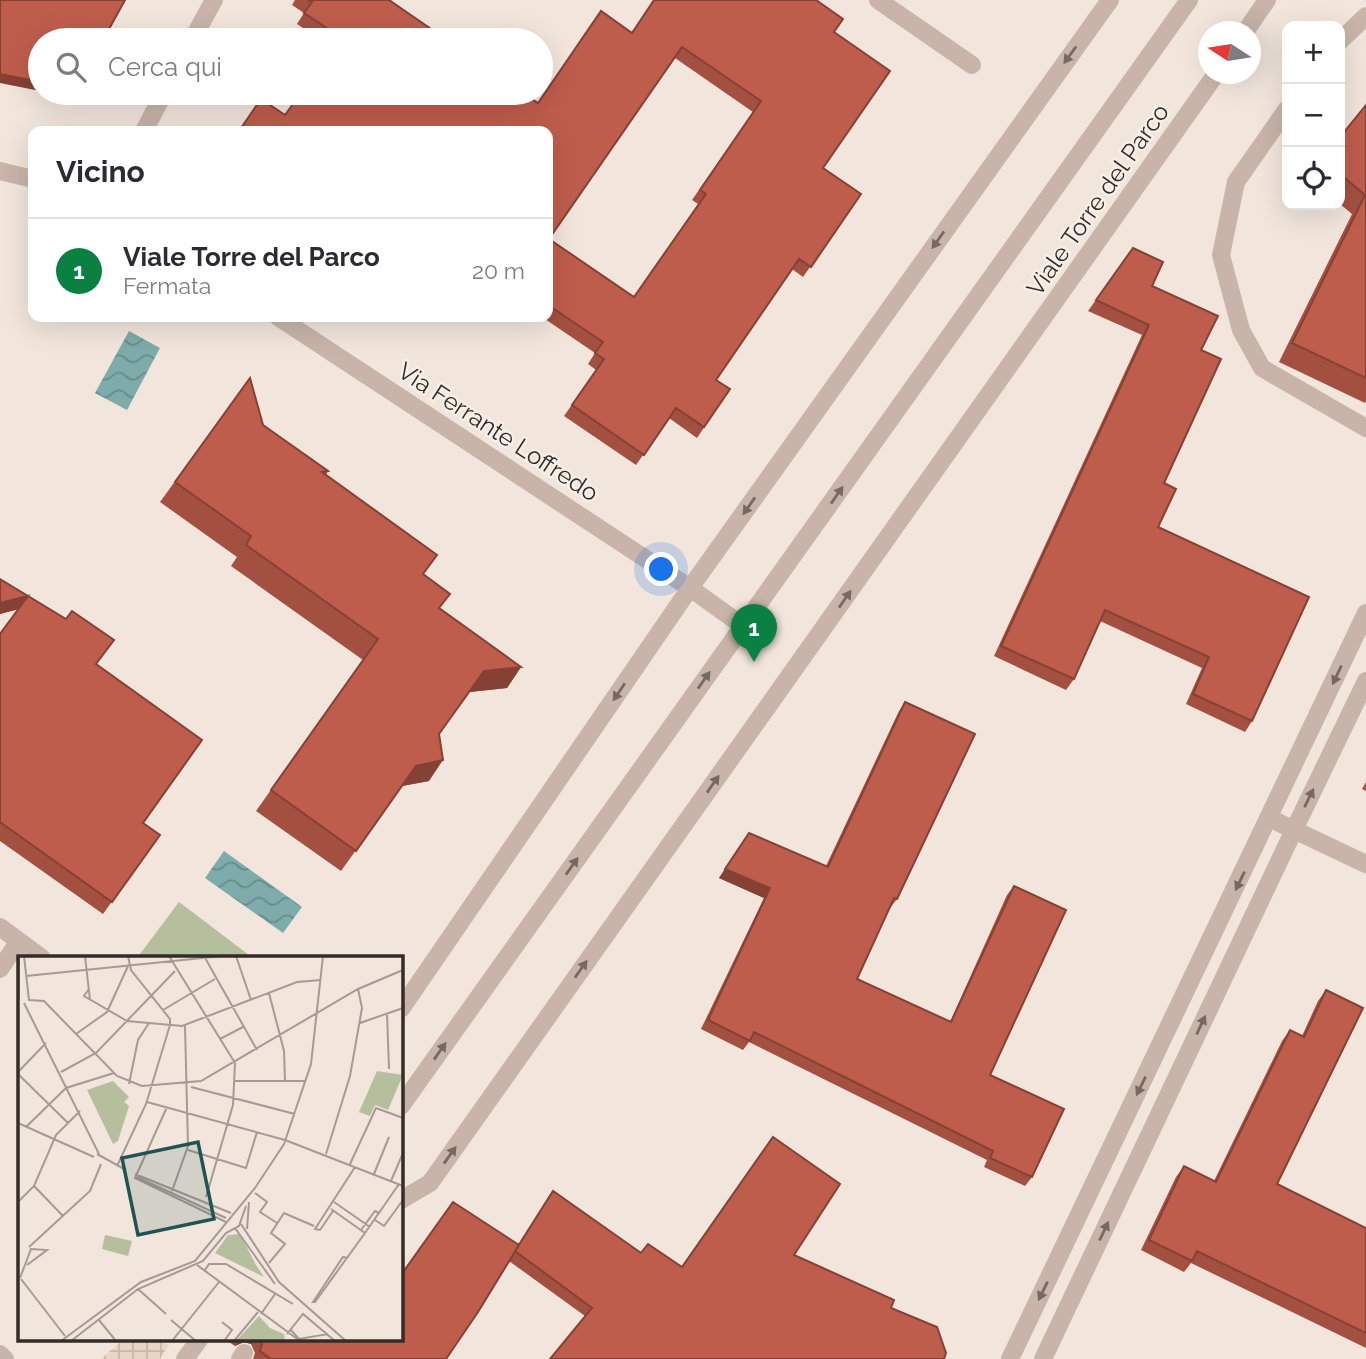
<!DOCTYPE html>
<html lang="it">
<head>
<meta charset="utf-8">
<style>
  body { margin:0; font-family:Raleway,sans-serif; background:#f7f7f7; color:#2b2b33 }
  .controls { position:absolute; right:21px; top:21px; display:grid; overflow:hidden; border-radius:14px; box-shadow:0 7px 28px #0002 }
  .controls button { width:63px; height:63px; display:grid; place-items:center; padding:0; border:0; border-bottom:2px solid #e1e1e2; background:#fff; color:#2b2b33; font:35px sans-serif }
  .compass { position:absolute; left:1198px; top:21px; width:63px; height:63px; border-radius:50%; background:#fff; box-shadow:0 7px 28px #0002; rotate:282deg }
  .you { position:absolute; left:662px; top:570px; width:24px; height:24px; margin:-18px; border:5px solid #fff; border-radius:50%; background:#1a73e8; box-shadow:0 0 0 10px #1a73e833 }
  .badge { display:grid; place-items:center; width:46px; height:46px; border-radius:50%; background:#0b8043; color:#fff; font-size:23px; font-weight:700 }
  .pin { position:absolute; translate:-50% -58px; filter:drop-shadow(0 2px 4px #0008) }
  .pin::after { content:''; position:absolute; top:37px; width:24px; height:21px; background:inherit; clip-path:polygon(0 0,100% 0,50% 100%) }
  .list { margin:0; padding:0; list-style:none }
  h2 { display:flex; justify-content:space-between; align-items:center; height:91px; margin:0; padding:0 28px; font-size:30px }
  h2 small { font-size:23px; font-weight:400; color:#7c7c81 }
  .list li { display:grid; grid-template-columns:46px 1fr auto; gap:21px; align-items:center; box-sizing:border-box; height:105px; padding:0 28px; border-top:2px solid #e1e1e2 }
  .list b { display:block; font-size:26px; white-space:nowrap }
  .list p { margin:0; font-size:23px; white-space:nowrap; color:#7c7c81 }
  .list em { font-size:23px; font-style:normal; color:#7c7c81 }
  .icon { flex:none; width:38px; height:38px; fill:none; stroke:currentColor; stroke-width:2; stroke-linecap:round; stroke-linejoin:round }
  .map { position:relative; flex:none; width:1366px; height:1359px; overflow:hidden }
  .search { position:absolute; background:#fff; box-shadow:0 7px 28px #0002; left:28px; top:28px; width:525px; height:77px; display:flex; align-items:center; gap:18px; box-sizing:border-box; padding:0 24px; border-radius:38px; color:#7c7c81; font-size:26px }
  .panel { position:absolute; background:#fff; box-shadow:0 7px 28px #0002; left:28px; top:126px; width:525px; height:196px; border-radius:14px }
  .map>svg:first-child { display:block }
</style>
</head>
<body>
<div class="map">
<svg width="1366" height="1359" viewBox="0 0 1366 1359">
  <defs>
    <pattern id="plaza-grid" width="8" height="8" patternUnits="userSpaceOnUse" patternTransform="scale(1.75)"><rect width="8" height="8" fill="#e8d5c4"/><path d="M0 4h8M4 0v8" fill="none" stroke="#c8b7a8"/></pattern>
    <pattern id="water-waves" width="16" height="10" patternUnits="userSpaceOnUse" patternTransform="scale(1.75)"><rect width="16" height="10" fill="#7dacaa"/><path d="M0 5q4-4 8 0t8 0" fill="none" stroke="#678c8a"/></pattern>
  </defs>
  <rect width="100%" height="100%" fill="#f1e5dc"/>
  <path fill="#b6bf9d" d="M179 902 253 958H137Z"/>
  <path fill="url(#plaza-grid)" d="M133 1340H155L169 1345 160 1359H101L119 1343Z"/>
  <path fill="url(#water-waves)" d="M129 331 160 348 127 410 95 393Z
    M224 851 302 907 283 933 205 878Z"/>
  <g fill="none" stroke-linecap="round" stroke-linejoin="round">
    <path stroke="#c8b4a9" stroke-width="18" d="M1340 41 1366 16
      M1287 109 1236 182 1221 255 1241 330 1262 368 1366 428
      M1269 818 1366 864
      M1010 1359 1366 613
      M1043 1359 1294 830 1366 681"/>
    <path stroke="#c8b4a9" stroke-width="18" d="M878 0 972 65
      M1245 32 1267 0
      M192 40 214 0
      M144 131 164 93
      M0 171 33 179
      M278 317 690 588 743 626
      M0 927 42 958
      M0 969 19 941
      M401 1200 430 1183 1216 74
      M0 1354 5 1359"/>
    <path stroke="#c8b4a9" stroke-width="18" d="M401 1009 690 588 1110 0
      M401 1106 1189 0
      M185 1359 199 1340
      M240 1359 244 1353"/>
  </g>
  <path fill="#a45041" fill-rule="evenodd" d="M295 0H389L447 40H321L297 24 304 13 292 5Z
    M834 32 823 168 861 194 803 277 792 269 716 380 730 389 697 438 669 418 636 465 564 416 596 370 588 364 595 353 542 317H548V131L285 115 538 103 632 33ZM675 58 753 112 692 200 698 204 634 297 549 239Z
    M1366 105V401L1365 403 1279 362 1352 214 1340 204V137Z
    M1133 248 1152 286 1201 350 1164 483 1158 527 1252 721 1245 732 1186 704 1202 668 1100 621 1074 679 1066 690 994 656 1142 335 1088 311Z
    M250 378 263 425 328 471 326 475 423 575 440 608 521 667 507 688 470 692 439 734 429 781 402 786 341 871 256 811 363 660 231 566 237 557 160 502Z
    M0 579 97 664 143 823 160 835 103 914 0 841V634L18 609 0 614Z
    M905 702 897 899 890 908H889L857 979 950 1022 1007 895 1014 886 990 1075 1032 1177 1025 1186 984 1167 987 1160 749 1042 743 1050 701 1029 764 898 719 878 749 833 826 866 899 711Z
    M1366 782V791L1362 789Z
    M1326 990 1277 1184 1366 1228V1348L1191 1263 1184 1272 1141 1250 1176 1177 1184 1166 1214 1181 1282 1041 1290 1030 1302 1036 1318 1001Z
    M519 1245 641 1253 682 1267 794 1255 891 1308 585 1316 509 1261 446 1359H253L255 1353 251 1344 244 1342 235 1346 226 1340H401Z"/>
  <path fill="#864135" d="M0 74 40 82V91L0 83Z
    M47 93H73L70 98Z
    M28 596 19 609 0 614V603Z
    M521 667 507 688 470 692 484 671Z
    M443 760 429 781 402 786 341 871 416 766Z
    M725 869 770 888 764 898 719 878Z
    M239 1340H254L251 1344 244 1342 235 1346Z"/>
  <path fill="#bf5d4c" stroke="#864135" stroke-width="2" fill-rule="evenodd" d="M0 0H125L103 40H40V82L0 74Z
    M308 0H389L447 40H338L340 37 304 13 312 2Z
    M654 0H816L843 19 834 32 890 71 823 168 861 194 811 267 799 259 716 380 730 389 704 427 676 408 644 455 572 405 604 359 595 353 603 342 548 305V131H239L261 99 285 115 301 93H523L538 103 601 11 632 33ZM682 47 761 101 700 190 706 194 634 297 549 239Z
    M1366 105V378L1292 343 1365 195 1340 174V137Z
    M1133 248 1163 262 1152 286 1218 316 1201 350 1221 359 1164 483 1176 489 1158 527 1309 597 1252 721 1193 694 1209 657 1105 610 1074 679 1001 646 1149 325 1096 300Z
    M250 378 263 425 328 471 322 472 437 555 423 574 450 594 439 608 521 667 484 671 439 734 443 760 416 766 356 851 271 790 378 639 246 545 251 536 175 482Z
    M0 579 66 619 72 611 114 640 96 664 202 740 143 823 160 835 112 902 0 822V634L28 596 0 603Z
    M905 702 975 734 897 899 894 898 857 979 951 1022 1014 886 1066 910 990 1075 1064 1109 1032 1177 990 1158 993 1151 754 1032 750 1041 708 1020 770 888 725 869 749 833 828 867Z
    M1326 990 1363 1008 1277 1184 1366 1228V1333L1197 1251 1192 1261 1149 1240 1184 1166 1216 1182 1290 1030 1304 1037Z
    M773 1137 840 1184 794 1255 894 1300 891 1308 937 1327 946 1353 944 1359H550L592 1308 515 1251 553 1191 641 1253 648 1244 682 1267Z
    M453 1202 519 1245 478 1312 446 1359H271L260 1351 262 1344 260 1340H401V1275Z"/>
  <defs><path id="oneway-solid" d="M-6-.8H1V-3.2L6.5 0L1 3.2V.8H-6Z" transform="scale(1.75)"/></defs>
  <g fill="#776962">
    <use href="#oneway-solid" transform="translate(1070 55) rotate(126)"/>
    <use href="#oneway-solid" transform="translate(938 240) rotate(125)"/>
    <use href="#oneway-solid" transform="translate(837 495) rotate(-55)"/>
    <use href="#oneway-solid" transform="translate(749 506) rotate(125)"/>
    <use href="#oneway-solid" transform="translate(845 599) rotate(-55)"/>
    <use href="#oneway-solid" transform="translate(1337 675) rotate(115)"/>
    <use href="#oneway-solid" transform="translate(704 680) rotate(-55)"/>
    <use href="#oneway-solid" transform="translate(619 692) rotate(124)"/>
    <use href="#oneway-solid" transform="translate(713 784) rotate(-55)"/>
    <use href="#oneway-solid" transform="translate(1309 798) rotate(-64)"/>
    <use href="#oneway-solid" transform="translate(572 866) rotate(-55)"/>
    <use href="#oneway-solid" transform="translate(1240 881) rotate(116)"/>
    <use href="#oneway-solid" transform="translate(581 969) rotate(-55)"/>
    <use href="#oneway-solid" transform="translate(1201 1025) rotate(-65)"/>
    <use href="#oneway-solid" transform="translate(440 1051) rotate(-55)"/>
    <use href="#oneway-solid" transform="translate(1141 1086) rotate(116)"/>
    <use href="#oneway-solid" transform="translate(450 1155) rotate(-55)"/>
    <use href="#oneway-solid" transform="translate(1104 1231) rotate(-65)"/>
    <use href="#oneway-solid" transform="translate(1043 1291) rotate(116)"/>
  </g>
  <g text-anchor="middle" stroke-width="5" stroke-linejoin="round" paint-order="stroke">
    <g font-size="24" fill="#352b28" stroke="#f8f0e8">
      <text transform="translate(1098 200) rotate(-55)" y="8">Viale Torre del Parco</text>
      <text transform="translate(498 432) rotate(33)" y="8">Via Ferrante Loffredo</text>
    </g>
  </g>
  <g transform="translate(18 956)">
    <rect width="385" height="385" fill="#f1e5dc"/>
    <path d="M359 115 385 119 370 154 357 149 352 160 341 156ZM95 125 111 141 106 146 111 150 100 185 95 188 69 134ZM222 278 238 309 246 321 197 297 210 279ZM241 360 252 372 266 378 267 385H218Z" fill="#b6bf9d"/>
    <path d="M87 279 114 285 110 300 84 293Z" fill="#b6bf9d"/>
    <path fill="none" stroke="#a69b94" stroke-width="2" d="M1 0V43M6 0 11 44 26 45 99 120 124 130 183 125 340 33 385 14M67 0 72 44M110 0 113 14 152 63V69M151 0 217 107M186 0 239 94M218 0 233 44M8 20 204 0M71 33 66 40 109 65 164 70 279 26 303 24M251 37 266 95 267 125M6 47 81 198M145 54 197 23M369 57 371 113M342 67 385 52M58 78 89 56 110 10M202 83 225 71M0 116 28 87M43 116 78 97 157 15M0 118 50 167M217 125H287M111 128 120 84 131 67M173 131 277 158M129 146 267 184M149 151 117 222 208 266M0 167 76 201M8 171 48 132 96 117M267 184 385 230M170 194 228 212 239 176M79 198 108 214M308 198 332 120 344 52 340 33M332 208 358 152 385 162M99 210 128 148 152 69M117 218 213 257M356 218 371 181M119 221 208 262M373 225 385 197M16 230 45 260M154 235 170 190 167 70M237 237 249 246 242 256 259 267M188 241 215 149 217 107M0 246 16 230 38 179 62 155M316 246 352 271M313 253 347 277M315 255 302 274 297 273 337 211M357 264 366 270 385 244M223 268 261 326 328 385M217 272 257 328M229 273 231 246M343 274 357 255 361 257M11 291 72 235 83 208M329 302 325 301 295 346H297L347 277 381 228M251 307 267 288 253 277 266 257 296 270M179 309 282 385M187 314 191 308H208L275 348M2 322 13 293 29 294 9 309M3 323 47 380M120 333 148 358M243 358 257 338M81 364 98 385M153 364 178 385M204 366 214 374 206 385M273 374 281 383 310 378M269 378 285 358 317 385M43 385 123 326 177 305 237 232 266 188 293 108 305 0M53 385 120 333 185 305 208 277 221 270 228 250M154 385 201 326M216 385 240 356"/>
    <path fill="#205453" fill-opacity="0.15" stroke="#205453" stroke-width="3.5" d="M180 186 196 263 120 279 104 202Z"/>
    <rect width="385" height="385" fill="none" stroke="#352b28" stroke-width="3.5"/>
  </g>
</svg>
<div class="controls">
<button>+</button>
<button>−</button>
<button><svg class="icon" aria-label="locate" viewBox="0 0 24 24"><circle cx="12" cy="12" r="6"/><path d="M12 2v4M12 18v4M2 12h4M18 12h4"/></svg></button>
</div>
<svg class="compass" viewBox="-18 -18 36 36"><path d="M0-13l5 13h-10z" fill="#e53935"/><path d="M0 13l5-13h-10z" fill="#7c7c81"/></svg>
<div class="you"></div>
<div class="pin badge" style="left:754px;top:662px">1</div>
<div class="search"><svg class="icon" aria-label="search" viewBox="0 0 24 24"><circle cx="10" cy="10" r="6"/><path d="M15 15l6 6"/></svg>Cerca qui</div>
<section class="panel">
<h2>Vicino<small></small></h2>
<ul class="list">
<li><span class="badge">1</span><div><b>Viale Torre del Parco</b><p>Fermata</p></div><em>20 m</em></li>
</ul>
</section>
</div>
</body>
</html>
